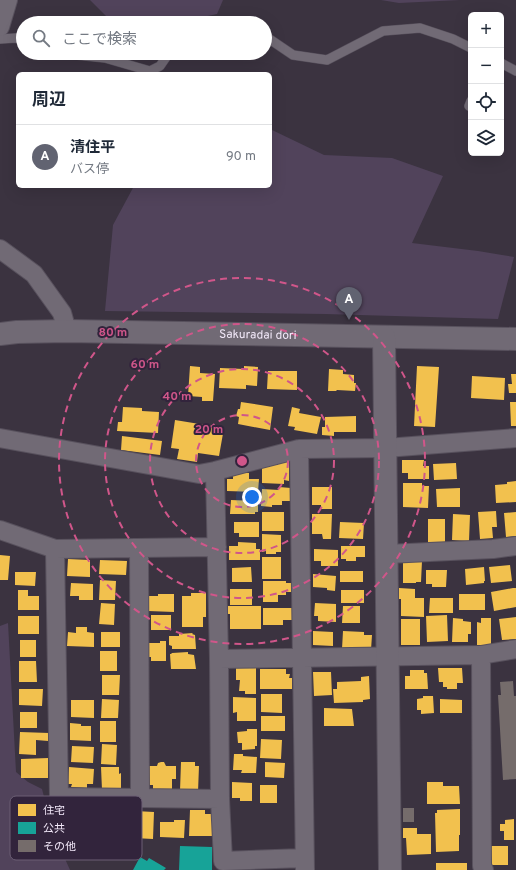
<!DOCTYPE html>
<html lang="ja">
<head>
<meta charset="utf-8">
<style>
  body { margin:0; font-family:Overpass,"Noto Sans JP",sans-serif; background:#f6f6f7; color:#1f2937 }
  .controls { position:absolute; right:12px; top:12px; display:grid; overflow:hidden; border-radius:6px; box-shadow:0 4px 16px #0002 }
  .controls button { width:36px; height:36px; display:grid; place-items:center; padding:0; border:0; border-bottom:1px solid #e0e1e3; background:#fff; color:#1f2937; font:20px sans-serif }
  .you { position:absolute; left:252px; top:497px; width:14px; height:14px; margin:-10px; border:3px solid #fff; border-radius:50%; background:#1a73e8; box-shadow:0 0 0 6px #1a73e833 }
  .badge { display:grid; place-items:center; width:26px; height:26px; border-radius:50%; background:#616371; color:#fff; font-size:13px; font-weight:700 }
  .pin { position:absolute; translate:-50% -33px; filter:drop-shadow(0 1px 2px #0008) }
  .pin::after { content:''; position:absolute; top:21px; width:14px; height:12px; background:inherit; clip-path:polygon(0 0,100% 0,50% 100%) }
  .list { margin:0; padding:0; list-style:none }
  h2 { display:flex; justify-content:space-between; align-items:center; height:52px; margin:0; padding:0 16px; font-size:17px }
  h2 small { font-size:13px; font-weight:400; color:#747a83 }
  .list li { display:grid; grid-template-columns:26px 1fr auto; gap:12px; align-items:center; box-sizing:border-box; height:64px; padding:0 16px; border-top:1px solid #e0e1e3 }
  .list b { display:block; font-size:15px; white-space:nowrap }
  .list p { margin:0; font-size:13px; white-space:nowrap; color:#747a83 }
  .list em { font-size:13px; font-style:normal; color:#747a83 }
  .icon { flex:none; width:22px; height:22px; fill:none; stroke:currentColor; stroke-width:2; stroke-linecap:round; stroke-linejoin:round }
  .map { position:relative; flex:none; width:516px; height:870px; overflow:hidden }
  .search { position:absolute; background:#fff; box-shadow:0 4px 16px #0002; left:16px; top:16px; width:256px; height:44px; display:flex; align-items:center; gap:10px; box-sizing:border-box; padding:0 14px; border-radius:22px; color:#747a83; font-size:15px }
  .panel { position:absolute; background:#fff; box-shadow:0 4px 16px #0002; left:16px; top:72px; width:256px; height:116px; border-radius:6px }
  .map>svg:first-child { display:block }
</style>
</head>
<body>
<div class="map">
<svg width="516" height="870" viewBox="0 0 516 870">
  <rect width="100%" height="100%" fill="#3b3340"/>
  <path fill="#51435b" d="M90 0H223L217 14 194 19 187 23H113Z
    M381 0H460L399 3Z
    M270 129 324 155 392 158 443 176 412 243 478 251 514 257 498 319 325 314 105 311 113 225 134 186H270Z
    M8 623 16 772 28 782 42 789 53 832 70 870H0V626Z"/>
  <path fill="#f2c14e" d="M190 366 200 367V373L215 374 213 401H202V397L188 396Z
    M244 366 258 367 257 386 246 385V389L219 388 220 368 244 369Z
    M417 366 439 367 435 427 414 426Z
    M329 369 343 370V374L354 375V383H356L355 391 337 390 336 391H328Z
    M268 371H297V390L267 389Z
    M511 374H516V393H509L508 384H512Z
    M472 376 505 378 504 400 471 398Z
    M241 402 273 407 270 430 238 424 239 417 236 416 238 409H240Z
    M510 402H516V426H511Z
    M123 407 142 408V411L159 412 158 433 117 431 118 422H122Z
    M292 407 300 409 299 413 321 417 317 434 294 430 295 427 288 426Z
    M356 416V432H334V436L322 435V427H325V417Z
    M175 420 224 428 219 456 198 453 197 462 177 459 179 449 171 448Z
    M122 436 162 441 160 455 121 450Z
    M402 460H424L423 466H429V479H408V473H402Z
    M278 462H289V481L284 480V484L262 483V467H270V464L278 465Z
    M456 463 457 479 434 480 433 464Z
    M233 473H249V479H259L258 492 227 491V479H233Z
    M516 481V502L496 503 495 485 507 484V482Z
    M403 483H422V486H429L428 508 403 507Z
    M279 487 291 488 290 501H282V505H272V507L261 506 262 489 279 490Z
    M312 487H332V509H321V505H312Z
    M460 488V507H437L436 489Z
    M231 500 258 501V512H255V514H230Z
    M496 511 497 527H492L493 538 480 539 478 512Z
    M262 512H284V531H262Z
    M516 512V536L506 537 504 513Z
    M312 514H332L331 539H323L322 534H312Z
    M453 514 470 515 469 541 452 540Z
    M428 519H445V542H428Z
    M234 522H259V537H239V533H234Z
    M340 522 364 523 363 539 339 538Z
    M262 534 281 535V552H276V554H266V551L262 552Z
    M238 542 256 543V549H260V560H229V546H238Z
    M341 546H365V557H356V561H346V559H341Z
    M314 549 338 550V566H321V561H314Z
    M0 555 10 556 8 580H0Z
    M262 557H281V579H262Z
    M68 559 90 560V577L67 576Z
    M100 560 127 561 126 575 99 574Z
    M403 560 422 561 421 582H416V583H403Z
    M510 565 512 581 491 583 489 567Z
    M251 567 252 582H232V568Z
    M484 567 485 581H484V583L466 585 465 569Z
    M426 570H447L446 587H432V584H426Z
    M340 571H363V582H340Z
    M15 572H36L35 586 15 585Z
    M313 574 336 576 335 591 327 590V588L313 587Z
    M100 580 116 581 115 600H99Z
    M263 581H286V583H292V592H286V595H278V602H263Z
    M71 583 93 584V600H79V596H70Z
    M399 588 415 589V598H424V617L401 616V599H399Z
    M513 588H516V607L494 611 491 592Z
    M230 589H252V605H230Z
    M18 590H28V596H39V610H18Z
    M341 590H364V603H341Z
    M191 593H206V617H203V627H182V596H191Z
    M158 594H174V612L148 611V596H158Z
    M459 594H485V610H459Z
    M430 598H453V613H429Z
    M101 603 115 604 114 625 99 624Z
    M315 603 336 604V622L318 621V616H314Z
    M228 606H261V629H230V614H228Z
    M343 606H360V623H342Z
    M263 608H292V620H283V625H263Z
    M151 615H171V630H151Z
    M447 615 448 641 427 642 426 616Z
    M18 616H39V634H18Z
    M516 617V639L502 640 499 619Z
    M453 618 463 619V621L471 622V634H468V642H452Z
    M481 618H491V645H477V622L481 623Z
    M401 619H420V645H401Z
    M76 627H87V632L94 633V647L67 646 68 632 76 633Z
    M313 631 333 632V646L313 645Z
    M343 631 364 632V635H372L371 650 342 649Z
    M101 632H120V647H101Z
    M193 633 192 634 195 635 196 649H172V646L169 645V636H179V634Z
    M20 640H36V657H20Z
    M160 641H166V661H151V657H149V653H147V643H160Z
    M100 651H117V671H100Z
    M188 652V654L194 655 196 669H171L170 654H171L172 653Z
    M19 661H36L37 682H19Z
    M236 667H256V694H245V691H239L240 680H236Z
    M438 668H462L463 683H457V689H447V687H443V682H439Z
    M260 669H286V674H290L289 678H292V689H260Z
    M410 670H424V673H427L428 689H405V676H410Z
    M313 672H331L332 695 314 696Z
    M102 675H120L119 695H102Z
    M369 676 370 699 363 700V702L334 703 333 689H337V682L361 681V677Z
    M19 689H43L42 706 19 705Z
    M261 694H282V713L261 712Z
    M423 696H433L434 713 421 714V710H417V699L423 698Z
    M233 697 256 698V721H237V712L233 713Z
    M102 699 119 700 118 718H101Z
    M440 699 462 700V713H440Z
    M71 700H94V718L71 717Z
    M324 708 352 709 354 726H324Z
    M20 712H37V728H20Z
    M261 716H285V731H261Z
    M100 721H116V742H100Z
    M70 723 81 724V726H91V741L70 740Z
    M247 729H257V746H255V749L242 750V743H238L237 732 247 731Z
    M20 732 49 733 48 741 36 740V755L19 754Z
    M261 739 282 740 281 759 260 758Z
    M102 744 117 745 116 765 101 764Z
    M72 746 94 747 93 763 71 762Z
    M234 754H243V756L257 757 256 773H241L242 770H233Z
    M48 758V778H21V759Z
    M161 762H164L166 766H176V779H172V790H153V785H148V766H157L158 763Z
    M181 762H195V766H199L198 792 180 791Z
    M265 762 285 763 284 778 265 777Z
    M69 767 94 769 93 784H87V788L71 787 72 784H68Z
    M101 767H119V774L121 773V790H102Z
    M232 782 252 783V801H240V798H232Z
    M427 782H443V786H459L460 804H427Z
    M260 785H277V803H260Z
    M460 809V835H459V851L436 852 435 813H437V810Z
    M190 810H205V814H213V836H189Z
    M135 811 154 812 153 839 134 838Z
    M514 819V840H504V831H500V824H505V820Z
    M174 820H185L184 838 160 837V822H174Z
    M403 828H417V834H431V854L407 855 406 838H403Z
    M490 846H508V865H492Z
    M436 863H467V870H436Z"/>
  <path fill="#17a398" d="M180 846 212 847V870H179Z
    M140 857 147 861 149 858 166 868 164 870H133Z"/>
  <path fill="#756c6b" d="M513 681 514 696H516V779L503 780 498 695H501L500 682Z
    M403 808H414V822H403Z"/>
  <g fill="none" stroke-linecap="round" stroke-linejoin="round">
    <defs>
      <path id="service" d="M265 36 293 55 327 60 383 31 420 28 453 39 471 48
        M0 39 16 38 23 40
        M59 53 105 58 150 71 160 66 169 53
        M501 63 516 71
        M469 106 471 101"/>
      <path id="minor" d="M0 27 8 0
        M0 249 34 274 62 313 67 331
        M0 438 199 474 215 471 299 449 386 448 516 438
        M299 449 305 870
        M215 471 219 659
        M0 530 55 549 217 547
        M139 548 140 798
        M55 549 59 797 220 799
        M387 554 493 549 516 546
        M481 655 482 866 484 870
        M304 858 223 861 220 799 219 659 481 655 516 649"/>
      <g id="tertiary">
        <path id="s1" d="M0 334 17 332 67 331 516 339"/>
        <path d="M384 337 390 870"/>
      </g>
    </defs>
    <use href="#service" stroke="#58515d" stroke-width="10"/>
    <use href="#minor" stroke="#58515d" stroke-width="20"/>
    <use href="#tertiary" stroke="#58515d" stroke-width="24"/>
    <use href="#service" stroke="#716a75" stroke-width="9"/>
    <use href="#minor" stroke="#716a75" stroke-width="18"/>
    <use href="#tertiary" stroke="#716a75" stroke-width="22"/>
  </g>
  <g fill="none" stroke="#d0568a" stroke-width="2" stroke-dasharray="7 5">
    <circle cx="242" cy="461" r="46"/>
    <circle cx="242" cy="461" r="92"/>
    <circle cx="242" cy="461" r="137"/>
    <circle cx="242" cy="461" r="183"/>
  </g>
  <g text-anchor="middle" stroke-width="4" stroke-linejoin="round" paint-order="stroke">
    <g font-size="12" fill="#f2e8f9" stroke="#32243c">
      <text dy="4" stroke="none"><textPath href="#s1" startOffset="258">Sakuradai dori</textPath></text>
    </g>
  </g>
  <rect x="10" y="796" width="132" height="64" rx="6" fill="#32243c" stroke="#6c5f75" stroke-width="1"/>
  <rect x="18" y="804" width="18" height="12" fill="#f2c14e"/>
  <rect x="18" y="822" width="18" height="12" fill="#17a398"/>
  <rect x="18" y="840" width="18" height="12" fill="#756c6b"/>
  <g font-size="11" fill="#f2e8f9">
    <text x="43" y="814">住宅</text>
    <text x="43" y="832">公共</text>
    <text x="43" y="850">その他</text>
  </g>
  <circle cx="242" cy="461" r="6" fill="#d0568a" stroke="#32243c" stroke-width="2"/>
  <g font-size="12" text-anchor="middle" font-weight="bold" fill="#d0568a" stroke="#32243c" stroke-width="4" stroke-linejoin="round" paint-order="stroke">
    <text x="113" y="336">80 m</text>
    <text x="145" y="368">60 m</text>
    <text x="177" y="400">40 m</text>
    <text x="209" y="433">20 m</text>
  </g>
</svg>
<div class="controls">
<button>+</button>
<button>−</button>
<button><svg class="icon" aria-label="locate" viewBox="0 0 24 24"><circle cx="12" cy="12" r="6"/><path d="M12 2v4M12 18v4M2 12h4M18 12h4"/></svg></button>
<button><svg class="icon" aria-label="layers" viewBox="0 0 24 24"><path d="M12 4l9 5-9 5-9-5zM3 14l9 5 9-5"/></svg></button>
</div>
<div class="you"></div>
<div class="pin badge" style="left:349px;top:320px">A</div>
<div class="search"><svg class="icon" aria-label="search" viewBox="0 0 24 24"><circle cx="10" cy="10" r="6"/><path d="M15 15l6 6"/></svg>ここで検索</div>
<section class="panel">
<h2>周辺<small></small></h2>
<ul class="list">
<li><span class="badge">A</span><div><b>清住平</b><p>バス停</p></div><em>90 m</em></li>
</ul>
</section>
</div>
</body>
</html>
